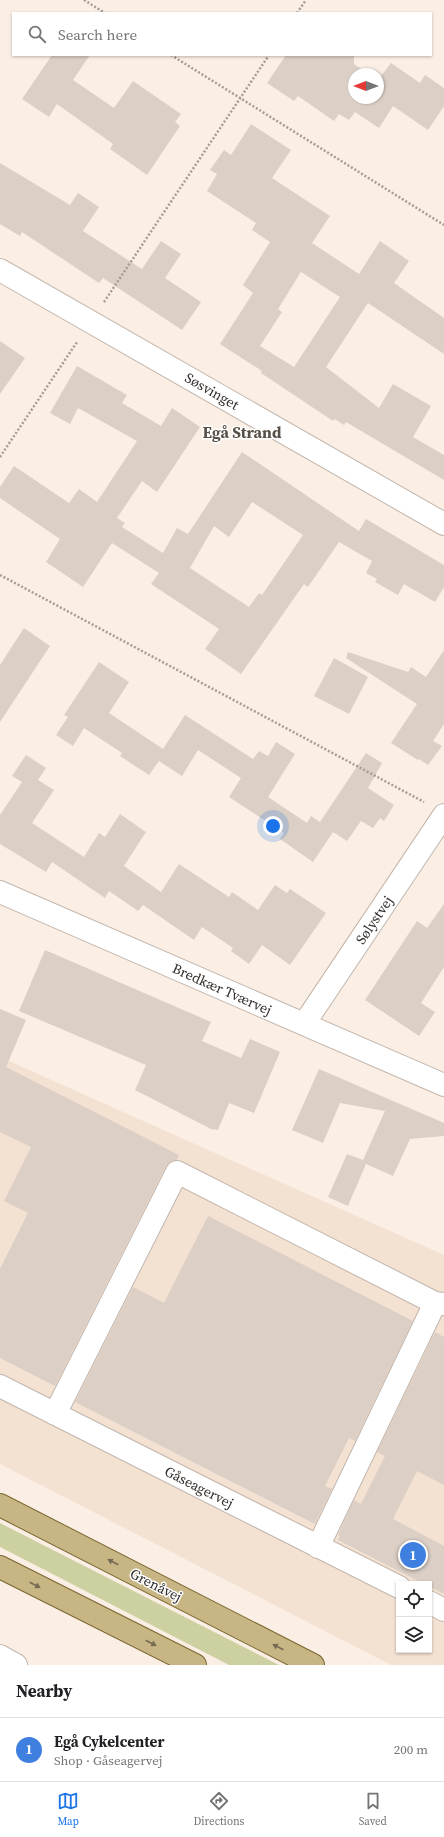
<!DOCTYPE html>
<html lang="en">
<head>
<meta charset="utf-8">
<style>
  body { margin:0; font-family:"Source Serif 4",serif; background:#f6f6f6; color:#202124 }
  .controls { position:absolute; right:12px; bottom:12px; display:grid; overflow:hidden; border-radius:0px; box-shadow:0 1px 3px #0004 }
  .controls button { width:36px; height:36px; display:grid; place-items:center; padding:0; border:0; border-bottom:1px solid #e0e0e0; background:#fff; color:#202124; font:20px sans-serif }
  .compass { position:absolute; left:348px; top:68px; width:36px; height:36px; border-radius:50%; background:#fff; box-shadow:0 1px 3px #0004; rotate:270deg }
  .you { position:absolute; left:273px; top:826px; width:14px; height:14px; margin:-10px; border:3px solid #fff; border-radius:50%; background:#1a73e8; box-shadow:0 0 0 6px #1a73e833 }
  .badge { display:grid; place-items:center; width:26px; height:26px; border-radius:50%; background:#1a73e8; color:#fff; font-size:13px; font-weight:700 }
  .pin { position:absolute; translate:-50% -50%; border:2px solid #fff; box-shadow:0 1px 4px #0006 }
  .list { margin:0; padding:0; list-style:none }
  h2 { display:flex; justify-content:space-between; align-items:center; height:52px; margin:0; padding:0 16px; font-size:17px }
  h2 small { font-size:13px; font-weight:400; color:#757577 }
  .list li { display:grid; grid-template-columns:26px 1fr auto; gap:12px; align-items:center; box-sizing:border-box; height:64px; padding:0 16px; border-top:1px solid #e0e0e0 }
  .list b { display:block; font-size:15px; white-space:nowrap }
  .list p { margin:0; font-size:13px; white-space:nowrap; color:#757577 }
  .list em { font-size:13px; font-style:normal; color:#757577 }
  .icon { flex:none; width:22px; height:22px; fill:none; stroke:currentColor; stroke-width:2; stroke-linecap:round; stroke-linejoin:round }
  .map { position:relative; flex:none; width:444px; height:1665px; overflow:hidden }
  .search { position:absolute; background:#fff; box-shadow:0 1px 3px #0004; left:12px; right:12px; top:12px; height:44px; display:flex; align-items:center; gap:10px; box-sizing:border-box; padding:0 14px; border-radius:0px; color:#757577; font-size:15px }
  .sheet { height:116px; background:#fff }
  nav { display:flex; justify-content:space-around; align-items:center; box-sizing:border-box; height:56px; border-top:1px solid #e0e0e0; background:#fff; font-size:11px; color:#757577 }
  nav a { display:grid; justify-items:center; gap:2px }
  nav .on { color:#1a73e8 }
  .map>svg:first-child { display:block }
</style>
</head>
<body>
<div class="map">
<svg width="444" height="1665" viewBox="0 0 444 1665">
  <rect width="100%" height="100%" fill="#fbefe5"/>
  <path fill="#f3e1d2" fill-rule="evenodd" d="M0 1057 444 1255V1665H391L0 1464ZM399 1584H429V1650H399Z"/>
  <path fill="#cdd1a1" d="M0 1523 279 1665H229L0 1547Z"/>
  <path fill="#dbcfc6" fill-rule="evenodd" d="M52 55H90L73 80 114 108 133 81 181 114 175 122 180 126 147 175 110 149 113 144 57 104 49 117 22 99Z
    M286 55H354V64L369 74H354V98H378V80L391 63 420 83 425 75 444 88V106L428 130 393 106 379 128 355 112 349 120 339 114 334 121 298 96 294 101 267 83Z
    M251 124 291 150 272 178 330 216 312 243 359 274 380 241 409 261 394 283 444 318V354L368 303 326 367 379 408 393 384 431 406 413 437 444 455V480L346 422 344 425 335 419 333 421 261 373 262 371 220 344 253 293 243 285 270 242 252 230 256 223 207 191 217 174 210 170 224 150 231 155ZM301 272 340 297 294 367 260 346 282 312 278 309Z
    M0 163 70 205 78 193 99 207 83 231 142 269 161 241 181 254 165 278 201 302 182 330 103 278 99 283 22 232 20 236 0 224Z
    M0 341 25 358 0 394Z
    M77 366 127 395 122 403 161 426 172 408 200 427 157 492 142 481 117 518 125 523 122 527 163 553 177 528 188 534 242 452 359 531 366 519 444 565V587L435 602 404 584 398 595 375 582 377 579 366 573 372 561 339 542 308 587 304 584 241 674 205 649 219 629 151 584 159 573 112 543 83 587 46 562 60 539 0 498V487L14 466 69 503 79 489 97 502 137 441 78 408 70 424 50 413ZM252 502 303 535 262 595 259 593 249 607 190 568 214 526 229 537Z
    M24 628 50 646 0 722V665Z
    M444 650V724L433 741 442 746 428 765 419 759 418 760 391 743 417 704 346 658 348 652 408 672 411 667 426 677Z
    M334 658 368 677 349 714 314 696Z
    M99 662 129 682 109 713 163 749 185 715 253 759 259 751 268 756 276 742 295 754 268 797 307 823 311 816 320 822 366 753 382 763 368 788 394 805 384 821 380 818 373 828 361 821 347 841 333 832 313 862 280 839 284 833 229 797 241 778 198 750 182 776 159 761 149 775 120 756 122 753 84 728 73 746 56 735 68 717 64 715Z
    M26 755 46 768 38 780 54 790 32 823 84 857 99 833 105 837 120 814 146 832 124 866 161 892 179 864 229 897 232 892 258 910 275 885 287 893 290 889 326 913 290 965 262 945 249 964 231 951 233 948 202 927 194 940 143 905 138 911 109 891 105 898 52 862 46 872 0 844V815L22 782 12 776Z
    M444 904V967L421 1003 435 1012 419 1036 365 1000 417 921 427 928Z
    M45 950 211 1022 202 1041 241 1058 250 1039 280 1052 254 1113 229 1103 218 1130 213 1129V1130L135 1090 146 1065 19 1011Z
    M0 1009 26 1020 6 1067 179 1155 177 1160 171 1161 166 1166 55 1386 0 1358V1269L28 1213 4 1201 31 1147 0 1132Z
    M319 1069 444 1123V1136L410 1139 393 1176 366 1164 348 1206 328 1197 347 1154 363 1160 385 1111 340 1103 323 1143 292 1130Z
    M208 1216 413 1321 355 1441 349 1438 325 1486 332 1489 315 1524 75 1402 133 1287 164 1303Z
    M435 1332 444 1337V1485L417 1471 393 1519 444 1546V1594L429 1586V1584H424L338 1540 340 1536 338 1535 354 1500 361 1504 385 1456 377 1452Z"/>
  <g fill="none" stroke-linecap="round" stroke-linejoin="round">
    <defs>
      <path id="minor" d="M0 270 444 524
        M0 892 444 1085
        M304 1024 444 815
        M0 1386 399 1587
        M55 1414 177 1172 435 1303 444 1304
        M318 1547 435 1303
        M429 1602 444 1610
        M0 1656 16 1665"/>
      <path id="major" d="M0 1505 313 1665
        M0 1567 195 1665"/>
    </defs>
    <use href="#minor" stroke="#c2b6ad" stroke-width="24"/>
    <use href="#major" stroke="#7a662f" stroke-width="24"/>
    <path stroke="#a59c95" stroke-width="2.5" stroke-dasharray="2 2" stroke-linecap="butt" d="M84 0 105 13
      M297 13 306 0
      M171 55 444 225
      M104 302 269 55
      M0 457 77 342
      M0 575 424 802"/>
    <use href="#minor" stroke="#fff" stroke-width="22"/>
    <use href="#major" stroke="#c7b584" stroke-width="22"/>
  </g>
  <defs><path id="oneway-solid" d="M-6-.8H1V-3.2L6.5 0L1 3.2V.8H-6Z"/></defs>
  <g fill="#756a52">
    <use href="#oneway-solid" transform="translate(113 1562) rotate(-153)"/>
    <use href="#oneway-solid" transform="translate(35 1585) rotate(27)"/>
    <use href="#oneway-solid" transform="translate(151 1643) rotate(27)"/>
    <use href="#oneway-solid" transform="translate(278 1647) rotate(-153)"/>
  </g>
  <g text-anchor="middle" stroke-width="3" stroke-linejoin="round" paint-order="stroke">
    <g font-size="14" fill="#322d2a" stroke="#fefefe">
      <text transform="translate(212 391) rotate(30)" y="5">Søsvinget</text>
      <text transform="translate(374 920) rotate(-56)" y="5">Sølystvej</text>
      <text transform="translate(222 989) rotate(24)" y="5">Bredkær Tværvej</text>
      <text transform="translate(199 1487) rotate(27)" y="5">Gåseagervej</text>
      <text transform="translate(156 1585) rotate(27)" y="5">Grenåvej</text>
    </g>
    <g font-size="16" font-weight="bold" fill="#584f46" stroke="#fefefe">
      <text x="242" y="438">Egå Strand</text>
    </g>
  </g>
</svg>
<div class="controls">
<button><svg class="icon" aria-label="locate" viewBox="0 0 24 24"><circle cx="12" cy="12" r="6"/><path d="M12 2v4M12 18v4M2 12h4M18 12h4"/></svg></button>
<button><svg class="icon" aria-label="layers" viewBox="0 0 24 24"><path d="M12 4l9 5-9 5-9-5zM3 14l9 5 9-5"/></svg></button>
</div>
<svg class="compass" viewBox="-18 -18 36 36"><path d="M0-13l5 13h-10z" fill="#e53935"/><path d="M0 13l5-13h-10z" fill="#757577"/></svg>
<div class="you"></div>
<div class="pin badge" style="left:413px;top:1555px;background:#3f7fe0">1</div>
<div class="search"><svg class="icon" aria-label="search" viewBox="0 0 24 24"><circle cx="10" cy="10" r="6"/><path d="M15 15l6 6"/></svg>Search here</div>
</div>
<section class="sheet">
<h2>Nearby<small></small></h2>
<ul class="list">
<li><span class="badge" style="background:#3f7fe0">1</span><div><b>Egå Cykelcenter</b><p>Shop · Gåseagervej</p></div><em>200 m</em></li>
</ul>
</section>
<nav>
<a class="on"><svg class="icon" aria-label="map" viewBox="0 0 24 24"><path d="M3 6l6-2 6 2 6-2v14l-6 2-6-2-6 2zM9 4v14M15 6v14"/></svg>Map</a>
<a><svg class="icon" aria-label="directions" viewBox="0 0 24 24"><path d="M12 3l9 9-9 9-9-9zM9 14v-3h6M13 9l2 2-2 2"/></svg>Directions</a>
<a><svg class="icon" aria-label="saved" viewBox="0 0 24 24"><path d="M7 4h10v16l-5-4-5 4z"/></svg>Saved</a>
</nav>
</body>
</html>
